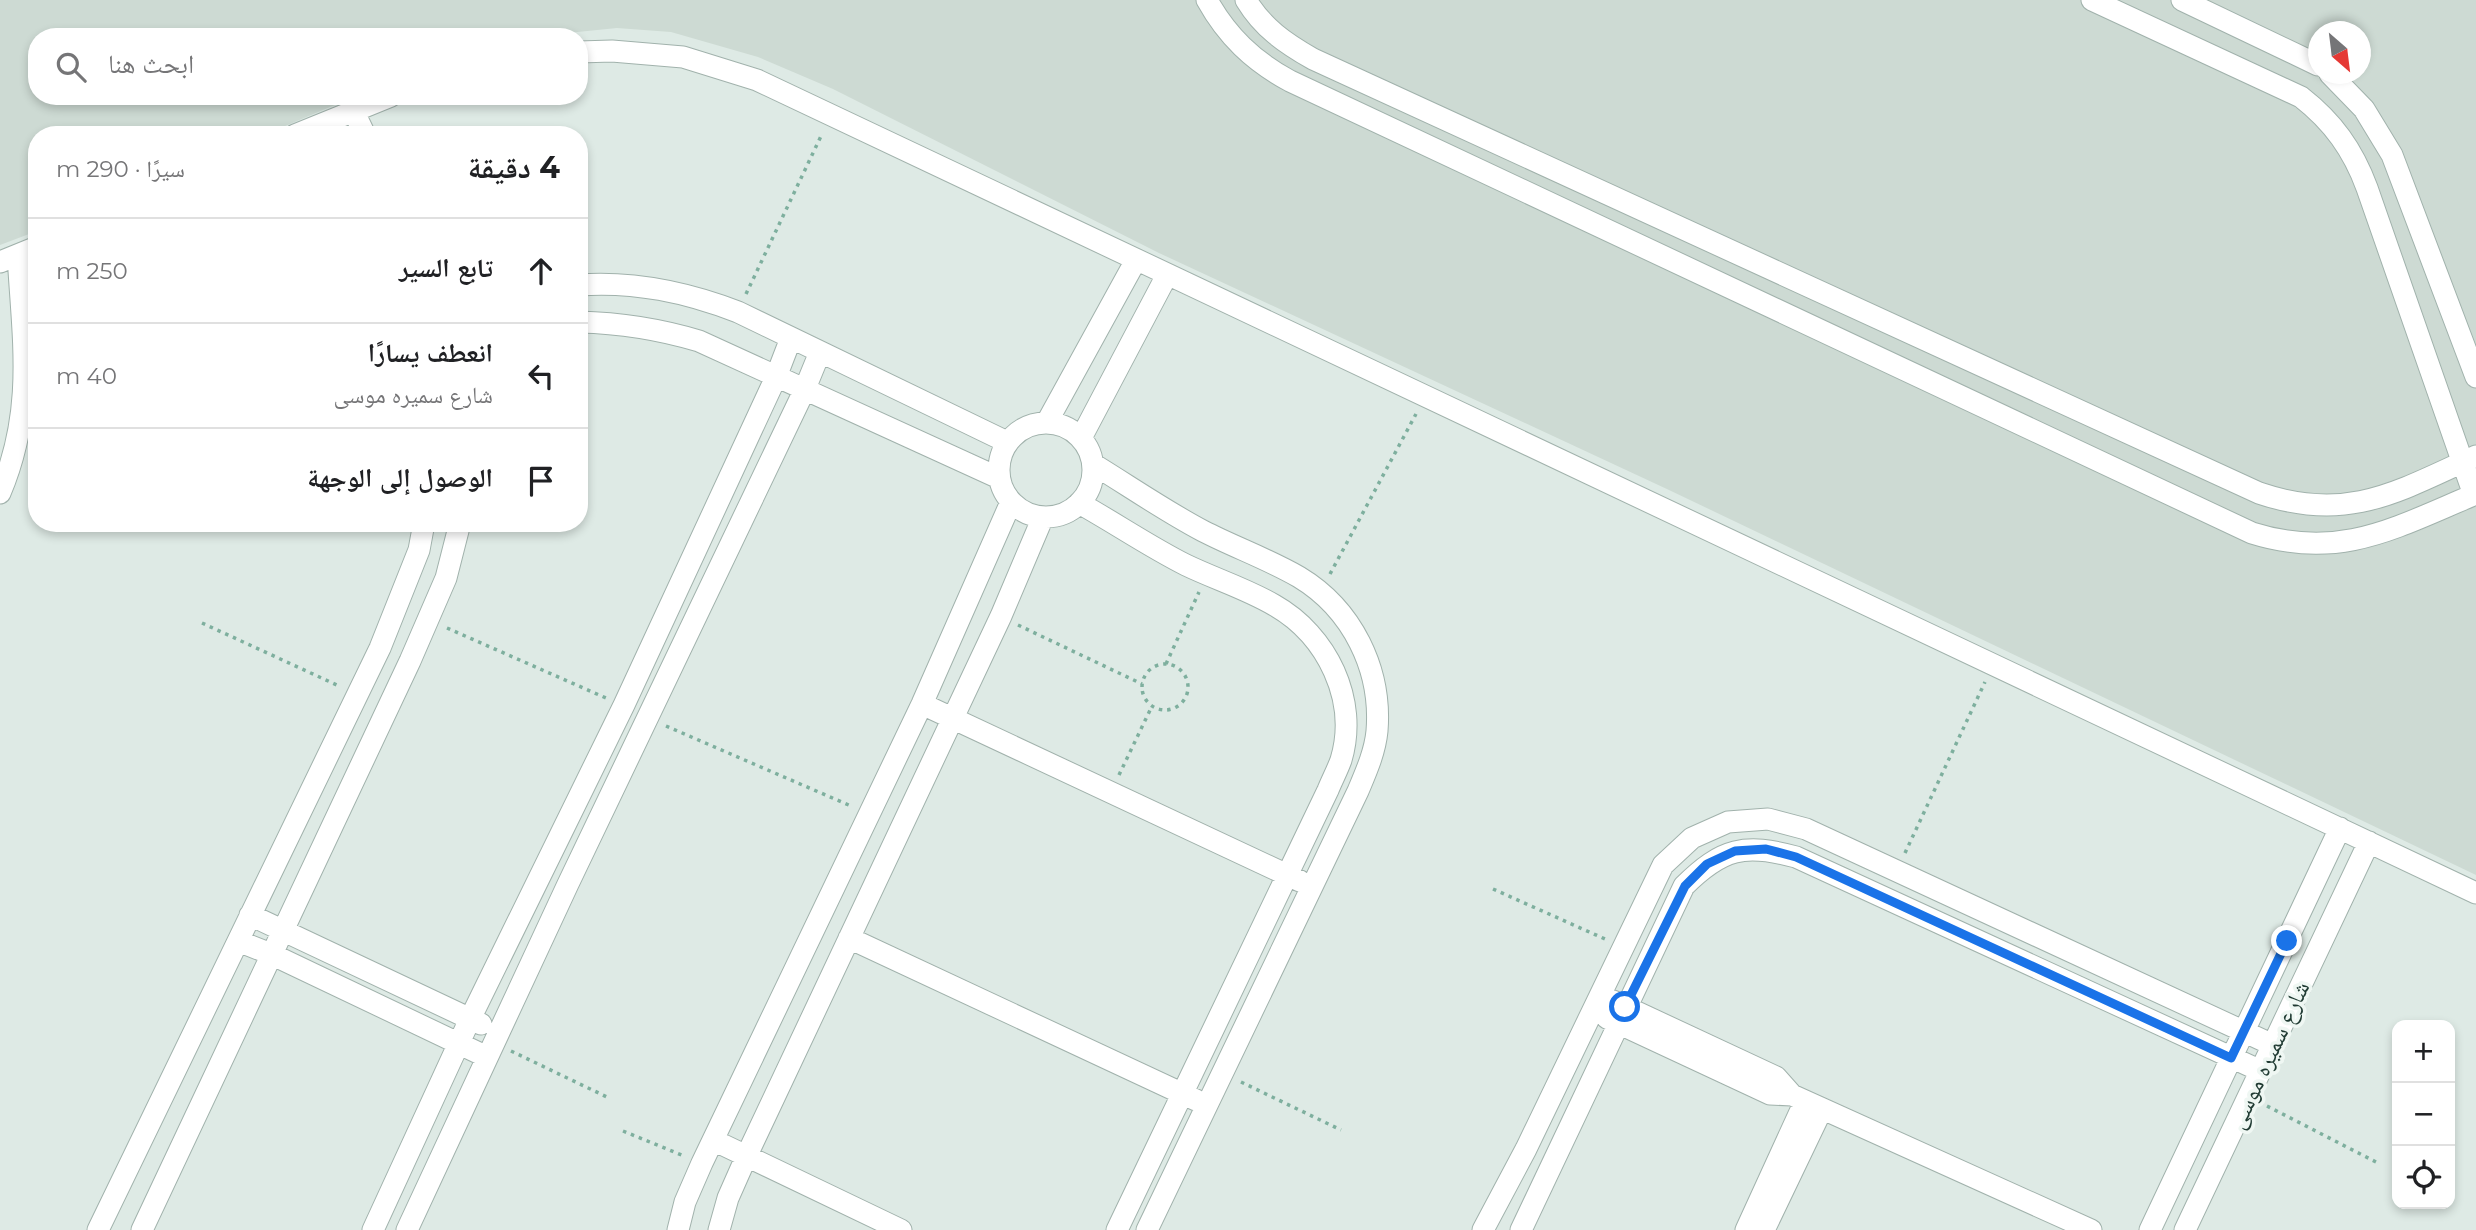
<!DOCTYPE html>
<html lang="ar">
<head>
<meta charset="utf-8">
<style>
  body { margin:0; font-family:Montserrat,"Noto Naskh Arabic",sans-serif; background:#f6f6f6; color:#202124; direction:rtl }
  .controls { position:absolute; right:21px; bottom:21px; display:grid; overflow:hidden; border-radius:14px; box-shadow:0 4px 10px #0003 }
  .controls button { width:63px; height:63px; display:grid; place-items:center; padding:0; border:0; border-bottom:2px solid #e0e0e0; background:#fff; color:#202124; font:35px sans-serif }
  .compass { position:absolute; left:2308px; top:21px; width:63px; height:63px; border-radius:50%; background:#fff; box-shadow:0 4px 10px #0003; rotate:152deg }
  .stop { position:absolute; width:21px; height:21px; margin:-16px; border:5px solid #1a73e8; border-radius:50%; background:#fff }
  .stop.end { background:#1a73e8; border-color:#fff; box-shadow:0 2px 7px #0008 }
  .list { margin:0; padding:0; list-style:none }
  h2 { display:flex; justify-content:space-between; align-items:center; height:91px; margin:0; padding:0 28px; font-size:30px }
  h2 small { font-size:23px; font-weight:400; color:#757577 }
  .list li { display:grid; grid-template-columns:46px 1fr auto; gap:21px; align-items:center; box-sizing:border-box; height:105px; padding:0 28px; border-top:2px solid #e0e0e0 }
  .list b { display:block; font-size:26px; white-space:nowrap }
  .list p { margin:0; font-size:23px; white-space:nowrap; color:#757577 }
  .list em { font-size:23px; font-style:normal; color:#757577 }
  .icon { flex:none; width:38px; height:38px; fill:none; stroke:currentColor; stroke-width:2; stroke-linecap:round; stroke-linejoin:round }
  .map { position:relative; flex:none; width:2476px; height:1230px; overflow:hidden; direction:ltr }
  .search { position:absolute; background:#fff; box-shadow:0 4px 10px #0003; left:28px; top:28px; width:560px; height:77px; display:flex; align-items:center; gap:18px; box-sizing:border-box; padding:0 24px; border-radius:28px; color:#757577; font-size:26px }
  .panel { position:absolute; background:#fff; box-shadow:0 4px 10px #0003; left:28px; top:126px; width:560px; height:406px; border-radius:28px; direction:rtl }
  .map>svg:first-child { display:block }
</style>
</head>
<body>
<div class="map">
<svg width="2476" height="1230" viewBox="0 0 2476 1230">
  <rect width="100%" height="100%" fill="#deeae5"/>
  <path fill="#cddad3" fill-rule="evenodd" d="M0 0H2476V875L1669 490 1159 253 833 89 758 57 671 32 617 28 528 37H37V96H356L264 135H37V231L0 245ZM2318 32H2360V74H2318Z"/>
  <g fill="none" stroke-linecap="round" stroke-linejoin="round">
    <defs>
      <path id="minor" d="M1207 0C1227 36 1253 61 1290 81L2252 533C2341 561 2396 527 2476 494
        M1246 0C1263 28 1285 43 1313 59L2259 493C2347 523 2397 492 2476 456
        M2092 0 2301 97C2333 122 2353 150 2367 188L2474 495
        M2182 0 2318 65
        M579 52 612 51 683 57 757 80 2476 893
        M2330 74 2364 109 2392 155 2476 377
        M353 110 365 135
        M295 135 391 96
        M0 262 37 247
        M579 285C635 281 686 292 738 312L1007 442
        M579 322C621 323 659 329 699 341L999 478
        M1047 422 1136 260
        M999 470a47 47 0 1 1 94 0a47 47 0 1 1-94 0Z
        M1081 438 1167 275
        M1093 464C1129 486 1165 511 1203 531 1234 547 1268 559 1299 577 1352 609 1382 669 1377 731 1375 752 1366 772 1358 791L1147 1230
        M0 493C35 410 23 342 18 255
        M1079 503C1115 523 1150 547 1186 565 1215 579 1247 589 1274 605 1327 635 1359 700 1341 760 1337 771 1332 780 1328 790L1117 1230
        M922 704 1300 881
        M250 915 481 1024
        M849 938 1196 1100
        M238 941 271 954 487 1057
        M1613 1001 1776 1077 1792 1095
        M1607 1018 1770 1094 1792 1095 2091 1230
        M713 1140 901 1230
        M98 1230 380 648 419 550 424 523
        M142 1230 410 661 446 578 460 523
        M373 1230 470 1019 624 705 776 377 791 338
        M407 1230 568 884 804 391 820 352
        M678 1230 685 1202 702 1163 922 704 1011 502
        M719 1230 728 1198 747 1155 1001 616 1043 517
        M1483 1230 1526 1149 1663 865 1692 838 1728 822 1768 819 1806 829 2273 1045
        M1521 1230 1684 886C1722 848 1745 843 1796 857L2261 1071
        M1746 1230 1805 1101
        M1764 1230 1822 1109
        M2150 1230 2340 828
        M2185 1230 2369 842"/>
    </defs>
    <use href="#minor" stroke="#a1b2ac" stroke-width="23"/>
    <path stroke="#7eaf9e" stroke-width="3.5" stroke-dasharray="3.5 5" stroke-linecap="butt" d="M746 294 822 134
      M1330 574 1416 414
      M202 623 339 686
      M1018 625 1142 684
      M447 628 606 698
      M1166 664 1199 592
      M1142 687a23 23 0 1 1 46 0a23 23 0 1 1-46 0Z
      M666 726 851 806
      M1119 775 1152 706
      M1905 853 1985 682
      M1493 889 1605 939
      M511 1051 609 1098
      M1241 1082 1341 1130
      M2267 1106 2376 1162
      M623 1131 684 1156"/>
    <use href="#minor" stroke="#fff" stroke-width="21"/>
  </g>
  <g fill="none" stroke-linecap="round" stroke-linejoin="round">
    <path stroke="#1a73e8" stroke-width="9" d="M1625 1007 1685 886 1707 864 1735 851 1766 849 1796 857 2231 1058 2287 941"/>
  </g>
  <g text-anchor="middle" stroke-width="7" stroke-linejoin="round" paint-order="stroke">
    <g font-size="23" fill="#1f3a32" stroke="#eff7f3">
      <text transform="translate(2269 1055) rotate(-65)" y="8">شارع سميره موسى</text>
    </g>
  </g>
</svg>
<div class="controls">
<button>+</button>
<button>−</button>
<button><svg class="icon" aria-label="locate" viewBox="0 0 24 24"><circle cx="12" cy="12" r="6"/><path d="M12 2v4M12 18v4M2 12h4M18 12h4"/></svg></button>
</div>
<svg class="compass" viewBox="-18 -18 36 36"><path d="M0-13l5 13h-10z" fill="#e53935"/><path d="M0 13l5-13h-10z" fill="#757577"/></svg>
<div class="stop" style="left:1625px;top:1007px"></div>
<div class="stop end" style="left:2287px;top:941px"></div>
<div class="search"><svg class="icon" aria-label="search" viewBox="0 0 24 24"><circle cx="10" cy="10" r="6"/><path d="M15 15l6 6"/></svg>ابحث هنا</div>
<section class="panel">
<h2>4 دقيقة<small>سيرًا · 290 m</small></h2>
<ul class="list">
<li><svg class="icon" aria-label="ahead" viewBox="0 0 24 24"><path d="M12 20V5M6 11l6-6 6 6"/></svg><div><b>تابع السير</b></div><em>250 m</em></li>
<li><svg class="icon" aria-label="left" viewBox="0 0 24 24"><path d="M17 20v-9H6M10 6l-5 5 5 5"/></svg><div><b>انعطف يسارًا</b><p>شارع سميره موسى</p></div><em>40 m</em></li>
<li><svg class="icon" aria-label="arrive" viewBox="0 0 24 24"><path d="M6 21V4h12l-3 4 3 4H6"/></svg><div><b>الوصول إلى الوجهة</b></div></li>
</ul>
</section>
</div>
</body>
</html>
